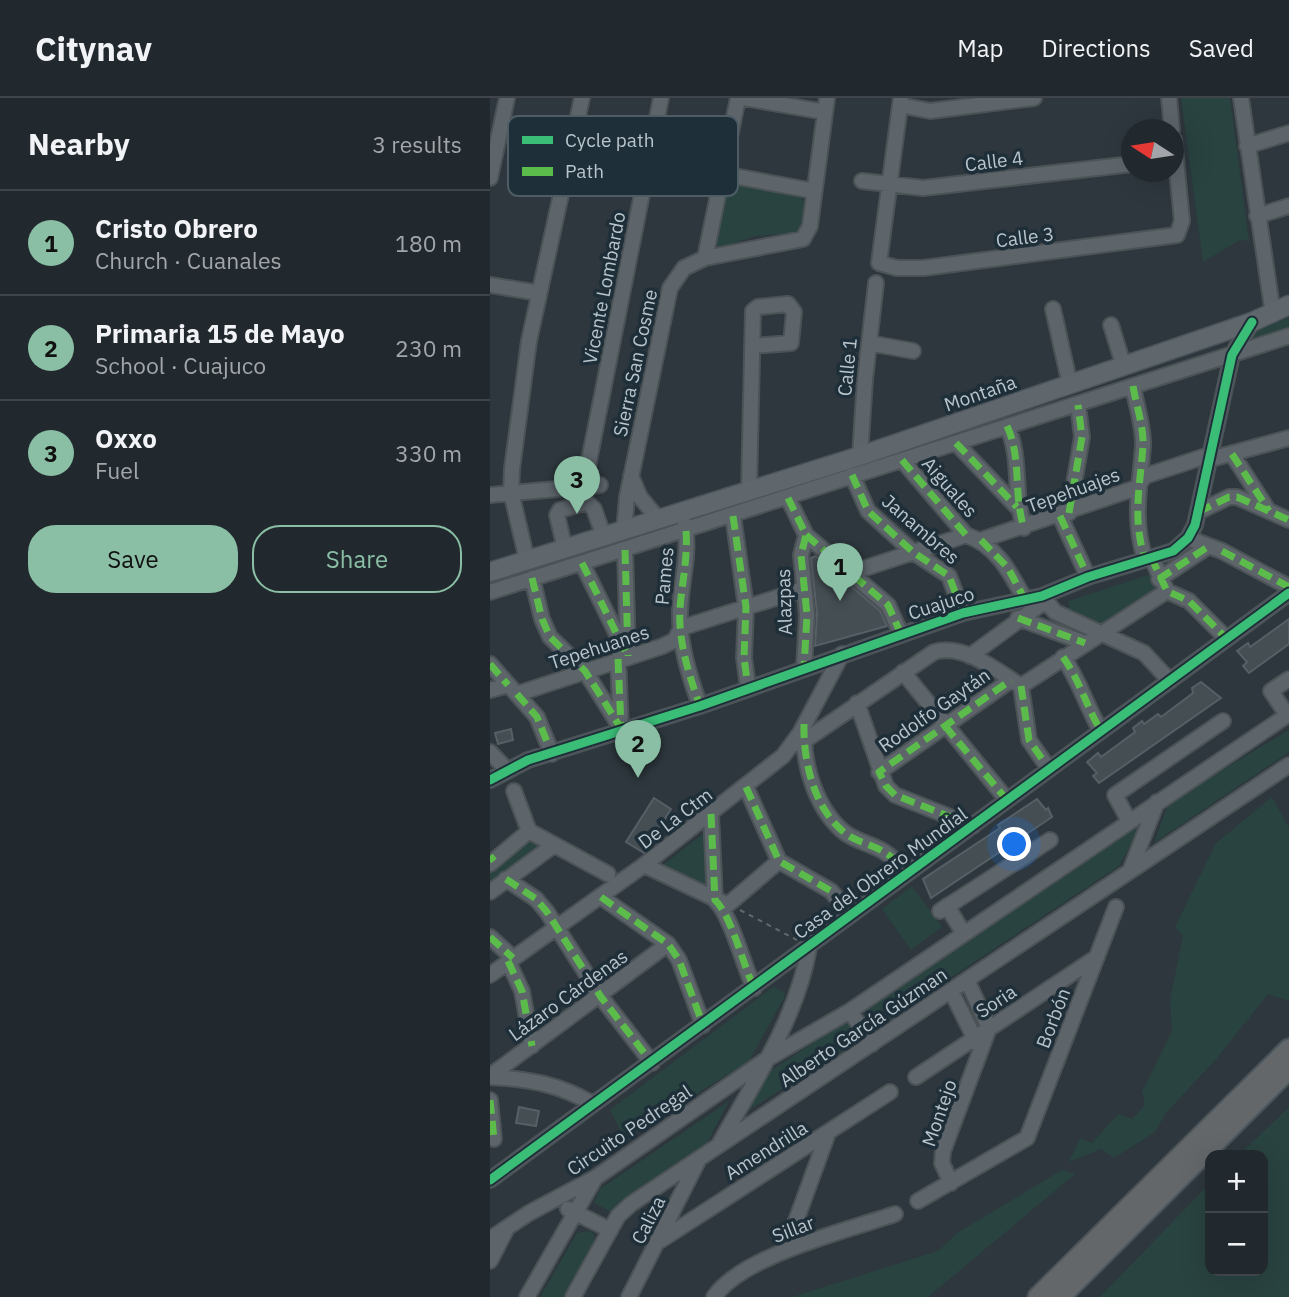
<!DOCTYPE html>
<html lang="en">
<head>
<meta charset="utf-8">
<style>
  body { margin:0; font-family:"IBM Plex Sans",sans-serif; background:#2a3136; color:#f1f3f6 }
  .controls { position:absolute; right:21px; bottom:21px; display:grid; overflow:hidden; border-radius:14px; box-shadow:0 7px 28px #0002 }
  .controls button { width:63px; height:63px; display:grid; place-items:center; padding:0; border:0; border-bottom:2px solid #3f454a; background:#22292e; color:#f1f3f6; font:35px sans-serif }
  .compass { position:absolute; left:631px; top:21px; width:63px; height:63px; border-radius:50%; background:#22292e; box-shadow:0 7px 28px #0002; rotate:282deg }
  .you { position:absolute; left:525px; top:747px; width:24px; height:24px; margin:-18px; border:5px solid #fff; border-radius:50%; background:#1a73e8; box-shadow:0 0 0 10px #1a73e833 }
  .badge { display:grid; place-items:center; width:46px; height:46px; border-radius:50%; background:#8abfa5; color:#111; font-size:23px; font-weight:700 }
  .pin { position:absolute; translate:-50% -58px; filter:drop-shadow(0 2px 4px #0008) }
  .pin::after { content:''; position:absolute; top:37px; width:24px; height:21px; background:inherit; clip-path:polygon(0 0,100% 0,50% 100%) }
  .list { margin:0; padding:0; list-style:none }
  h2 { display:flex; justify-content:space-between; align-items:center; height:91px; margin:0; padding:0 28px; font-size:30px }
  h2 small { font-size:23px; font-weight:400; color:#a2a6aa }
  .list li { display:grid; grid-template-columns:46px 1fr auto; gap:21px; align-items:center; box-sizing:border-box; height:105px; padding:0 28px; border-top:2px solid #3f454a }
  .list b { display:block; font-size:26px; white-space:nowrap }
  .list p { margin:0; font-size:23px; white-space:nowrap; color:#a2a6aa }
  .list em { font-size:23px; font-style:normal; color:#a2a6aa }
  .actions { display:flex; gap:14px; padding:21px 28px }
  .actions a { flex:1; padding:16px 0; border:2px solid #8abfa5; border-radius:28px; text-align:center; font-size:24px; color:#8abfa5 }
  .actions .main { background:#8abfa5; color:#111 }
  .map { position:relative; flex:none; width:799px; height:1199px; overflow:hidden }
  header { display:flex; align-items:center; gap:42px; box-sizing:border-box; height:98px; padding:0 35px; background:#22292e; border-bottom:2px solid #3f454a }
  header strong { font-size:33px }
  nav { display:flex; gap:38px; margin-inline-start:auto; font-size:24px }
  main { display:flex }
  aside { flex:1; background:#22292e }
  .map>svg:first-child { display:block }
</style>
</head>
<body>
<header>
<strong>Citynav</strong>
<nav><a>Map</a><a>Directions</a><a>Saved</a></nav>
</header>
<main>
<aside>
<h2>Nearby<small>3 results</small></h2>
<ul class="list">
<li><span class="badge">1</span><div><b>Cristo Obrero</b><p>Church · Cuanales</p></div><em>180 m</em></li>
<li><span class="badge">2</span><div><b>Primaria 15 de Mayo</b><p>School · Cuajuco</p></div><em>230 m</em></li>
<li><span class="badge">3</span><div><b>Oxxo</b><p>Fuel</p></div><em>330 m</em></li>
</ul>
<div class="actions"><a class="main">Save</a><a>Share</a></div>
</aside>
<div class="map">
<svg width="799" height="1199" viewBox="0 0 799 1199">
  <rect width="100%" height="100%" fill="#2d373d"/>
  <path fill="#294341" d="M691 0H740L759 143 750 142 713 164Z
    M243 86 309 98 315 105 310 131 306 135 265 138 229 150 225 144 237 88Z
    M799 220V231L758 245 771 229Z
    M664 475 669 493 618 529 579 511V503Z
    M799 632V654L664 745 679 704Z
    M782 699 799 730V903L778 896 727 960 676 1015 665 1034 624 1060 611 1051 579 1064 590 1040 602 1045 628 1016 642 1021 655 1007 652 994 682 933 680 902 693 838 685 829 726 745Z
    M650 723 649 733 629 768 383 931 373 912Z
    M218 732 224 789 216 791 173 767Z
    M41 740 55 748 0 790V769Z
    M422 788 452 829 421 852 392 811Z
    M283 889 295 894 294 900 259 963 135 1041 120 1012Z
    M359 921 371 941 256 1014 273 978Z
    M239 1003 216 1047 132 1104 122 1114 104 1105 110 1091Z
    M799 1009V1199H610L720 1085V1173H773V1057H749Z
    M572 1072 585 1076 438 1199H302L448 1153 467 1135Z
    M99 1133 104 1136V1149L77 1199H50L87 1135Z"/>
  <path fill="#454e53" stroke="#555f65" stroke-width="2" d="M326 458 390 513 397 528 325 548 327 516 321 460Z
    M799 521V546L759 575 753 568 757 564 747 553 758 545 760 549Z
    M711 584 731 600 609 685 603 678 607 675 597 664 608 655 611 659 645 634 643 630 652 623 654 626 668 616 671 619 703 595 702 590Z
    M21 631 23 642 8 646 5 635Z
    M164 700 181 711 154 755 136 744Z
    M547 701 556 712 558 710 562 719 441 800 433 781 510 730 508 727Z
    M29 1009 49 1013 46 1028 26 1025Z"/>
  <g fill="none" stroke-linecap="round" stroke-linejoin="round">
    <defs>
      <path id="minor" d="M254 0 335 14
        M411 0 389 165 407 170H433L687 137 692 123 684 42
        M679 0 682 32
        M751 0 783 216
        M410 7 440 13 544 0
        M757 48 799 35
        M233 76 324 93
        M0 80 17 0
        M372 83 433 90 642 66
        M767 118 799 108
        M215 160 248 0
        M0 187 49 195
        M563 211 580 287
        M621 227 634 269
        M379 245 423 253
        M643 288C646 307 654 329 653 348 650 389 642 420 655 461
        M517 328C532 360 523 396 534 430
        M466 345 527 409
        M742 356 778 412
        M370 358 375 281 386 185
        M721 361 799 340
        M412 362 476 437C506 447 520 474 534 500
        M362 377 378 413 423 454 459 478 473 515
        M141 378 150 399 169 422
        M94 388 171 0
        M259 393 263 213 268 209 298 206 304 214 301 245 262 248
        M0 397 110 387
        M298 400 316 437 311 457 317 517 314 570
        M708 414 739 399H747L799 422
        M579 415 592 339 588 307
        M243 418 256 509 254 560 258 589
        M570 418 598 479
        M195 427C200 457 191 483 190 513 189 546 199 577 210 608
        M134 433 137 399 180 190 194 170 215 160 313 141 320 128 337 0
        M316 437 398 507 411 536
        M698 440 732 453 799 489
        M491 442 646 390 655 378 722 356
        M75 451 67 417 70 412 97 404 104 411 114 439
        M135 452 138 558
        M661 459 677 493 699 503 736 540
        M37 462 21 394 22 371 39 243 92 0
        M92 465 135 553
        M360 475 476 437
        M42 480 52 521 60 539 95 573 132 632
        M669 481 719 448
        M0 494 799 238
        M552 498 565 514 654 555 680 583
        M528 520 595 545
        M480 558 554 504
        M573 559C590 583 596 608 611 633
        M128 561 131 631
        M0 566 47 619 62 656
        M413 574 517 702
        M531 588 677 493
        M0 592 18 587
        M27 596 173 548 185 542 191 530 314 491
        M367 605 396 688 405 697 483 728
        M797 617 781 593 799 581
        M314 634C313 668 327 712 354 734 365 743 381 746 393 753 403 759 411 768 418 775
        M302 647 314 643 444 554C474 545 507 573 531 588L539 642 559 671
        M0 654 16 671
        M389 674 521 582
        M0 682 38 662 210 608 473 515 552 498 598 479 683 453 698 440 705 427 742 257 762 224
        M256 689 289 763 341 793 361 817
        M24 693 39 733 118 776
        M221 716 225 802C241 817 253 866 264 890
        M639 723 625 697 733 623
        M0 766 39 733
        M154 767 232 804
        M640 773 667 704
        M16 781 46 801 57 814 111 899 162 965
        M0 794 64 747
        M111 799 178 846 189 862 213 927
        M457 808 474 836
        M234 810 289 763
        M450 813 560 742
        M0 839 23 860
        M18 863 32 893 42 948
        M0 877 154 767 293 658 310 635 352 556
        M461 893 487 945
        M360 913 382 946
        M0 978 178 846
        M0 979C39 981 69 986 103 1006
        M426 979 607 859
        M0 1002 4 1041
        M230 1045C264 984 307 920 319 850
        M0 1082 799 495
        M461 1085 452 1065 453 1053 499 930 477 882
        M428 1103 537 1040 626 809
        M78 1111 120 1132
        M0 1141 39 1115 105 1080 277 961 360 913 799 616
        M171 1142 400 994
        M295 1153 338 1035
        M0 1163 17 1130
        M37 1199 104 1082
        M83 1199 128 1118 141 1106 799 667
        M139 1199 208 1063
        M224 1199C253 1157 356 1133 405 1116"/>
      <path id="major" d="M0 474 370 358 762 224 799 207"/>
      <path id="highway" d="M548 1199 799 951
        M570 1199 799 971"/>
    </defs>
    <use href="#minor" stroke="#4c5357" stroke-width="18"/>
    <use href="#major" stroke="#4b545a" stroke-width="21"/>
    <use href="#highway" stroke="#4a5359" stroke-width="23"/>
    <path stroke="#606a6d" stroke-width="2" stroke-dasharray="5 5" stroke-linecap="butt" d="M250 812 307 842"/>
    <use href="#minor" stroke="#5d656b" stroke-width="14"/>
    <use href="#major" stroke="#5f676c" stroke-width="18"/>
    <use href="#highway" stroke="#63676a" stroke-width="19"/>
    <path stroke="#5cbc4b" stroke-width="7" stroke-dasharray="14 7" stroke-linecap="butt" d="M643 288C646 307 654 329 653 348 650 389 642 420 655 461
      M517 328C532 360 523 396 534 430
      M466 345 527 409
      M742 356 779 413
      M412 362 476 437
      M362 377 378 413 423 454 459 478 473 515
      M298 400 316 437 311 457 317 517 314 570
      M708 414 739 399H747L799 422
      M579 415 592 339 588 307
      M243 418 256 509 254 560 258 589
      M570 418 598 479
      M196 433C198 460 192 484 190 510 188 544 199 577 210 608
      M316 437 398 507 411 536
      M491 442 518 470 534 500
      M135 452 138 558
      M732 453 799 489
      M661 459 677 493 699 503 736 540
      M92 465 136 555
      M42 480 52 521 60 539 95 573 132 632
      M669 481 719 448
      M528 520 595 545
      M573 559C590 583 596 608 611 633
      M128 561 131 629
      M0 566 18 587
      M531 588 539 642 559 671
      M27 596 47 619 62 656
      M314 626C313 663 324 711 355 735 366 744 381 746 394 754 403 759 411 768 418 775
      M455 628 517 702
      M256 689 289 763 341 793 361 817
      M221 716 225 802C241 817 253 866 264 890
      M483 728 405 697 396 688 389 674 521 582
      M0 758 4 763
      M16 781 46 801 57 814 111 899 162 965
      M111 799 178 846 189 862 213 927
      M0 839 23 860
      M18 863 32 893 42 948
      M0 1002 4 1041"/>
    <defs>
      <path id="cycleway" d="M0 682 38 662 210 608 473 515 552 498 598 479 683 453 698 440 705 427 742 257 762 224
        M0 1082 799 495"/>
    </defs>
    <use href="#cycleway" stroke="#1f2f39" stroke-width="13"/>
    <use href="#cycleway" stroke="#3abd76" stroke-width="9"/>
  </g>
  <g text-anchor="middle" stroke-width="7" stroke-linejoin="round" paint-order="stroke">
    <g font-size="19" fill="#b8c5cd" stroke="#1f2f39">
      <text transform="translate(504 63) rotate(-7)" y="7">Calle 4</text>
      <text transform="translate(535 139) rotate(-7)" y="7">Calle 3</text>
      <text transform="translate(114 190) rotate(-79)" y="7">Vicente Lombardo</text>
      <text transform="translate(145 265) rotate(-78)" y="7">Sierra San Cosme</text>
      <text transform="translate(357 269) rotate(-84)" y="7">Calle 1</text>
      <text transform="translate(490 295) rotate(-19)" y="7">Montaña</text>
      <text transform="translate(460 389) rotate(49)" y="7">Aiguales</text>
      <text transform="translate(583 392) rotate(-20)" y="7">Tepehuajes</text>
      <text transform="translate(431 431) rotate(41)" y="7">Janambres</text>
      <text transform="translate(174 478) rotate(-85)" y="7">Pames</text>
      <text transform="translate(294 504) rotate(-92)" y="7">Alazpas</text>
      <text transform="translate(451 505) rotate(-18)" y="7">Cuajuco</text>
      <text transform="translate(109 549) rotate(-18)" y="7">Tepehuanes</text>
      <text transform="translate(444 612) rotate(-35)" y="7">Rodolfo Gaytán</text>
      <text transform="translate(185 720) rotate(-37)" y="7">De La Ctm</text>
      <text transform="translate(390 775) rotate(-36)" y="7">Casa del Obrero Mundial</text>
      <text transform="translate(78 897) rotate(-36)" y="7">Lázaro Cárdenas</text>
      <text transform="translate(506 903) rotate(-33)" y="7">Soria</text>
      <text transform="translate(563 920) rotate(-69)" y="7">Borbón</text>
      <text transform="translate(373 929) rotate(-34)" y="7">Alberto García Gúzman</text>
      <text transform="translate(449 1015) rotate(-71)" y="7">Montejo</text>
      <text transform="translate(139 1032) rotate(-34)" y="7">Circuito Pedregal</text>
      <text transform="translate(276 1052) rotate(-32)" y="7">Amendrilla</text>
      <text transform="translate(158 1122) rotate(-63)" y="7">Caliza</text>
      <text transform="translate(303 1131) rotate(-21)" y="7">Sillar</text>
    </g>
  </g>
  <rect x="18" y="18" width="230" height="80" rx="10" fill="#1f2f39" stroke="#4d5c65" stroke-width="2"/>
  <rect x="32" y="38" width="31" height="8" fill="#3abd76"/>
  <rect x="32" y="69" width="31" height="9" fill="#5cbc4b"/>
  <g font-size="19" fill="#b8c5cd">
    <text x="75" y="49">Cycle path</text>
    <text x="75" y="80">Path</text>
  </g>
</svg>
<div class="controls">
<button>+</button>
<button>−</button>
</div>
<svg class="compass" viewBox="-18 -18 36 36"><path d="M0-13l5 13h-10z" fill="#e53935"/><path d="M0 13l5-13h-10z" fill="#a2a6aa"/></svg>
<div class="you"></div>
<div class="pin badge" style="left:350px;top:503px">1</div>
<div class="pin badge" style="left:148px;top:680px">2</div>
<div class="pin badge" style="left:87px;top:416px">3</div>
</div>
</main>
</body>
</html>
